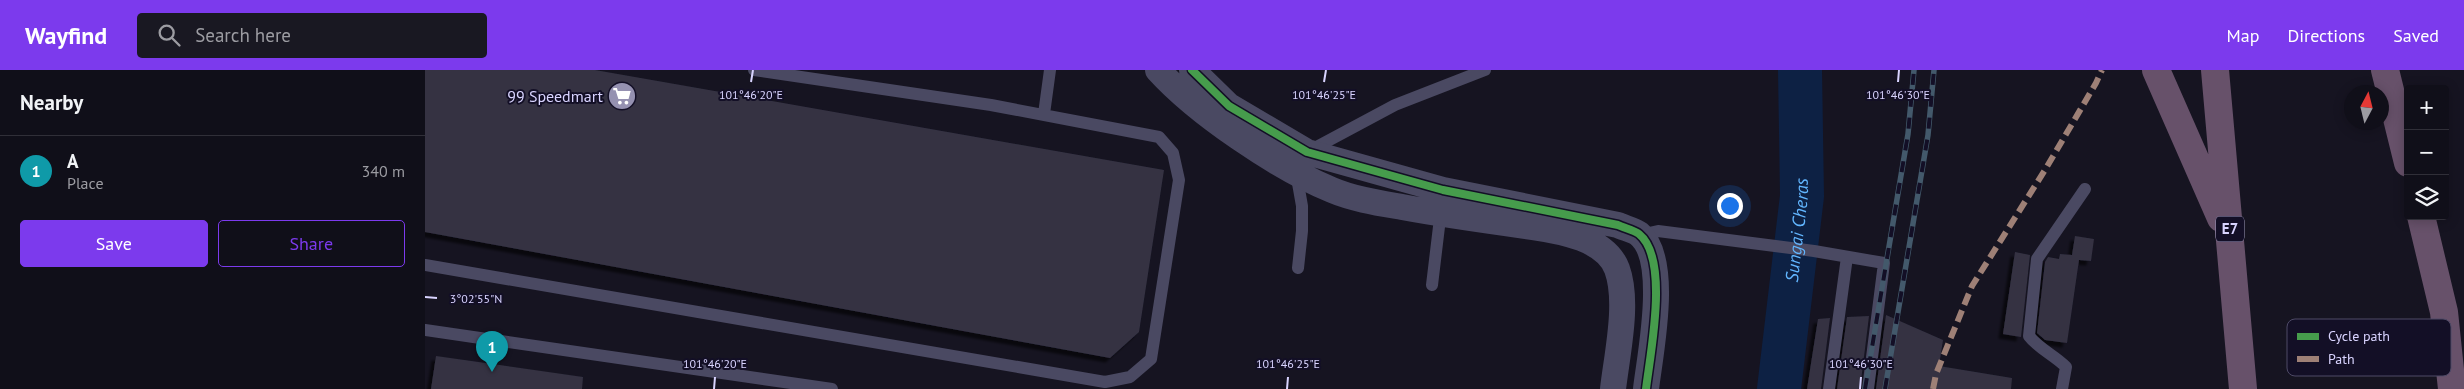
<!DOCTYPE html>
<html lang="en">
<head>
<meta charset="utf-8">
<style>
  body { margin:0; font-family:"PT Sans",sans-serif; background:#191822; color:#f1f3f6 }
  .controls { position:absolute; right:15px; top:15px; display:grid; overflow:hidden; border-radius:5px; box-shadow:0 2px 12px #0003 }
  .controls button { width:45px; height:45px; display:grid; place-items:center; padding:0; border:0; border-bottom:1px solid #302f38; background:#100f19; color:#f1f3f6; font:25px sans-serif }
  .compass { position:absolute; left:1919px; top:15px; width:45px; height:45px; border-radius:50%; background:#100f19; box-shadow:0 2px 12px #0003; rotate:7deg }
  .you { position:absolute; left:1304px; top:135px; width:18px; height:18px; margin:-12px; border:4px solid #fff; border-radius:50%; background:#1a73e8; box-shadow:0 0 0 8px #1a73e833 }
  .badge { display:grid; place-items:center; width:32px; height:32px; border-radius:50%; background:#7c3aed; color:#fff; font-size:16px; font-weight:700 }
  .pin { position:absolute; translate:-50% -41px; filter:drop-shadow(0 1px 2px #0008) }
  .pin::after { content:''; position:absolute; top:26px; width:18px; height:15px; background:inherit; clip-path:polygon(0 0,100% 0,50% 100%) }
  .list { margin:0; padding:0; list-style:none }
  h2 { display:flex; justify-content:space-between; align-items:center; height:65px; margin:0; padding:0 20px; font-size:21px }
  h2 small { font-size:16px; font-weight:400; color:#9c9ca2 }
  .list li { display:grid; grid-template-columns:32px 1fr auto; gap:15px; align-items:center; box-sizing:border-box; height:70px; padding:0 20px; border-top:1px solid #302f38 }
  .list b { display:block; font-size:19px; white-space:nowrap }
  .list p { margin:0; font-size:16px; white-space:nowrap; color:#9c9ca2 }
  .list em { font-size:16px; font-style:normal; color:#9c9ca2 }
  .actions { display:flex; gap:10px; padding:15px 20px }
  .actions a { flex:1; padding:11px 0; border:1px solid #7c3aed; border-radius:5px; text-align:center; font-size:18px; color:#7c3aed }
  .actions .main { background:#7c3aed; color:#fff }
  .icon { flex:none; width:28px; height:28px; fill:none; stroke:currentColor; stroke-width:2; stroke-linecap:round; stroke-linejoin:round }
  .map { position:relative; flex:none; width:2039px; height:319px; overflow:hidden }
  header { display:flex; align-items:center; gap:30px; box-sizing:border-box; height:70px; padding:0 25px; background:#7c3aed; color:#fff }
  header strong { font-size:24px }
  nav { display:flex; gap:28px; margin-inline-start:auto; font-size:18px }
  .search { width:350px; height:45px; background:#191822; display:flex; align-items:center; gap:12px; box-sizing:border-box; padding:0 18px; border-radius:5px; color:#9c9ca2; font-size:19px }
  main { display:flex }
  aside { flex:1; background:#100f19 }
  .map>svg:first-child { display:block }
</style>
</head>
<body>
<header>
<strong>Wayfind</strong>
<div class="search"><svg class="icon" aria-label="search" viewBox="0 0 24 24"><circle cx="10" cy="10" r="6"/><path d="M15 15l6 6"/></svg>Search here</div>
<nav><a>Map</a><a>Directions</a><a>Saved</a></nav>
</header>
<main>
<aside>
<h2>Nearby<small></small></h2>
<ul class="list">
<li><span class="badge" style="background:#0f9aa8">1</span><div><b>A</b><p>Place</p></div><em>340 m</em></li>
</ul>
<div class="actions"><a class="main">Save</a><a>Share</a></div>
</aside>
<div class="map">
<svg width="2039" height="319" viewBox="0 0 2039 319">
  <defs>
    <filter id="shadow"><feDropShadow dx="-4.5" dy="4.5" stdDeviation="1" flood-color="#0009"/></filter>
  </defs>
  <rect width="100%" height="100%" fill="#161421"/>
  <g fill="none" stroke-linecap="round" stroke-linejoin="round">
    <path stroke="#0d2144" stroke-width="44" id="s1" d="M1354 319 1377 126 1375 0"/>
  </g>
  <path fill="#343243" filter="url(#shadow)" d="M0 0H170L739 100 714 262 685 288 0 162Z
    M1650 166 1669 169 1666 191 1654 190 1642 273 1620 270 1612 263 1620 192 1623 187 1634 189 1635 184 1647 185Z
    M1590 182 1605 185 1596 267 1578 264Z
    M1461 245 1518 270 1514 296 1587 308 1586 319H1451Z
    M1444 246 1435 319H1412L1422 247Z
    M1405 248 1396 319H1382L1393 249Z
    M11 286 158 307 157 319H6Z"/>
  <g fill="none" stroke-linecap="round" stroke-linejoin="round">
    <path stroke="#4a4962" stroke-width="12" d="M619 44 625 0
      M884 81 970 35 1060 0
      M871 102 877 136V161L873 198
      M1215 165 1233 161 1389 181 1459 193 1443 319
      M0 195 680 312 705 307 726 289 754 110 748 83 734 67 566 35 329 0
      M1007 215 1016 140
      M0 260 407 319
      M1404 319 1422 187
      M1637 319 1641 297C1629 285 1614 279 1604 266L1612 189 1660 119"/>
    <path stroke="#4a4962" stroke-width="26" d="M733 0C772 43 853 98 907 120 928 129 954 133 977 137 1020 145 1064 151 1108 157 1136 161 1181 169 1192 199 1204 232 1192 284 1188 319
      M767 0 804 36 882 82 1018 120 1193 155C1199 158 1209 160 1214 164 1245 189 1225 284 1221 319"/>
    <path stroke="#67516a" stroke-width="28" d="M1731 0 1796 148
      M1790 0 1818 319
      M1960 0 1983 93
      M1996 146 2019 242 2027 319"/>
    <defs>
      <path id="rail" d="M1440 319 1483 64 1489 0
        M1460 319 1503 65 1509 0"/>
    </defs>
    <use href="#rail" stroke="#43596b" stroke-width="5.5"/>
    <use href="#rail" stroke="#130f26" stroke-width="4" stroke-dasharray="11" stroke-linecap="butt"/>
    <path stroke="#9e8076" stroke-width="6" stroke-dasharray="12 6" stroke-linecap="butt" d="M1508 319 1511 304 1547 216 1620 100 1671 13 1677 0"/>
    <defs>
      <path id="cycleway" d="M767 0 804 36 882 82 1018 120 1193 155C1199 158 1209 160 1214 164 1245 189 1225 284 1221 319"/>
    </defs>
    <use href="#cycleway" stroke="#130f26" stroke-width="11"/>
    <use href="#cycleway" stroke="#469c4c" stroke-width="8"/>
  </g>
  <path fill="none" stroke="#d9d4ff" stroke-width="2" d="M326 12 328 0M899 12 901 0M1473 12 1474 0M0 227 12 228M289 319 290 307M862 319 863 307M1435 319 1436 307"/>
  <defs>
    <symbol id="supermarket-disc" viewBox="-11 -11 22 22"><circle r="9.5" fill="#9591b1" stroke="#130f26"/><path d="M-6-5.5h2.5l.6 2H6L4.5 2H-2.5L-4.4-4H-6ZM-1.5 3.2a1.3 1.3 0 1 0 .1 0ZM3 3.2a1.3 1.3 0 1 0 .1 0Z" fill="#fff"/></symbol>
  </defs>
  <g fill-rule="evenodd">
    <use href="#supermarket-disc" x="181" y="10" width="32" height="32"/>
  </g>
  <g text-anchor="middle" stroke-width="4" stroke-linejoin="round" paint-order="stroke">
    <rect fill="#130f26" stroke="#9e99be" stroke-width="1" x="1791" y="146.5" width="28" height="25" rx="4"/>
    <g font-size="15" font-weight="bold" fill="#d9d4ff">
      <text x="1805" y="164">E7</text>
    </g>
    <g font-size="16" fill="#d9d4ff" stroke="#130f26" text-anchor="end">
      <text x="178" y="32">99 Speedmart</text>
    </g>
    <g font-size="18" font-style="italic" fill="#62b6ff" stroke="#130f26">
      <text dy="6" stroke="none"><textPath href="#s1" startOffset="160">Sungai Cheras</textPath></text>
    </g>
  </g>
  <rect x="1862" y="249" width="164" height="57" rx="8" fill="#130f26" stroke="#4e4a67" stroke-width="1"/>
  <rect x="1872" y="263" width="22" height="7" fill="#469c4c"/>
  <rect x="1872" y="286" width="22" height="6" fill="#9e8076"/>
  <g font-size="14" fill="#d9d4ff">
    <text x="1903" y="271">Cycle path</text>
    <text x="1903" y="294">Path</text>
  </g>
  <g font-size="12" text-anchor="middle" fill="#d9d4ff" stroke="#130f26" stroke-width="4" stroke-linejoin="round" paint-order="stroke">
    <text x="1473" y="29">101°46'30"E</text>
    <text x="326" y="29">101°46'20"E</text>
    <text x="899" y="29">101°46'25"E</text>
    <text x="51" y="233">3°02'55"N</text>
    <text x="290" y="298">101°46'20"E</text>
    <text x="863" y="298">101°46'25"E</text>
    <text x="1436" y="298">101°46'30"E</text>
  </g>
</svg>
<div class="controls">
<button>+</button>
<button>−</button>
<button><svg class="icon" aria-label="layers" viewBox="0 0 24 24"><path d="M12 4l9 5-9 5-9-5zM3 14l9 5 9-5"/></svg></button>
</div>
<svg class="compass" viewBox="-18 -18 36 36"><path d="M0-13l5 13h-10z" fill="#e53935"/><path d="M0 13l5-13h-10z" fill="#9c9ca2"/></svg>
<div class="you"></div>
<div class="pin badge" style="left:67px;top:302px;background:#0f9aa8">1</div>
</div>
</main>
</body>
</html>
